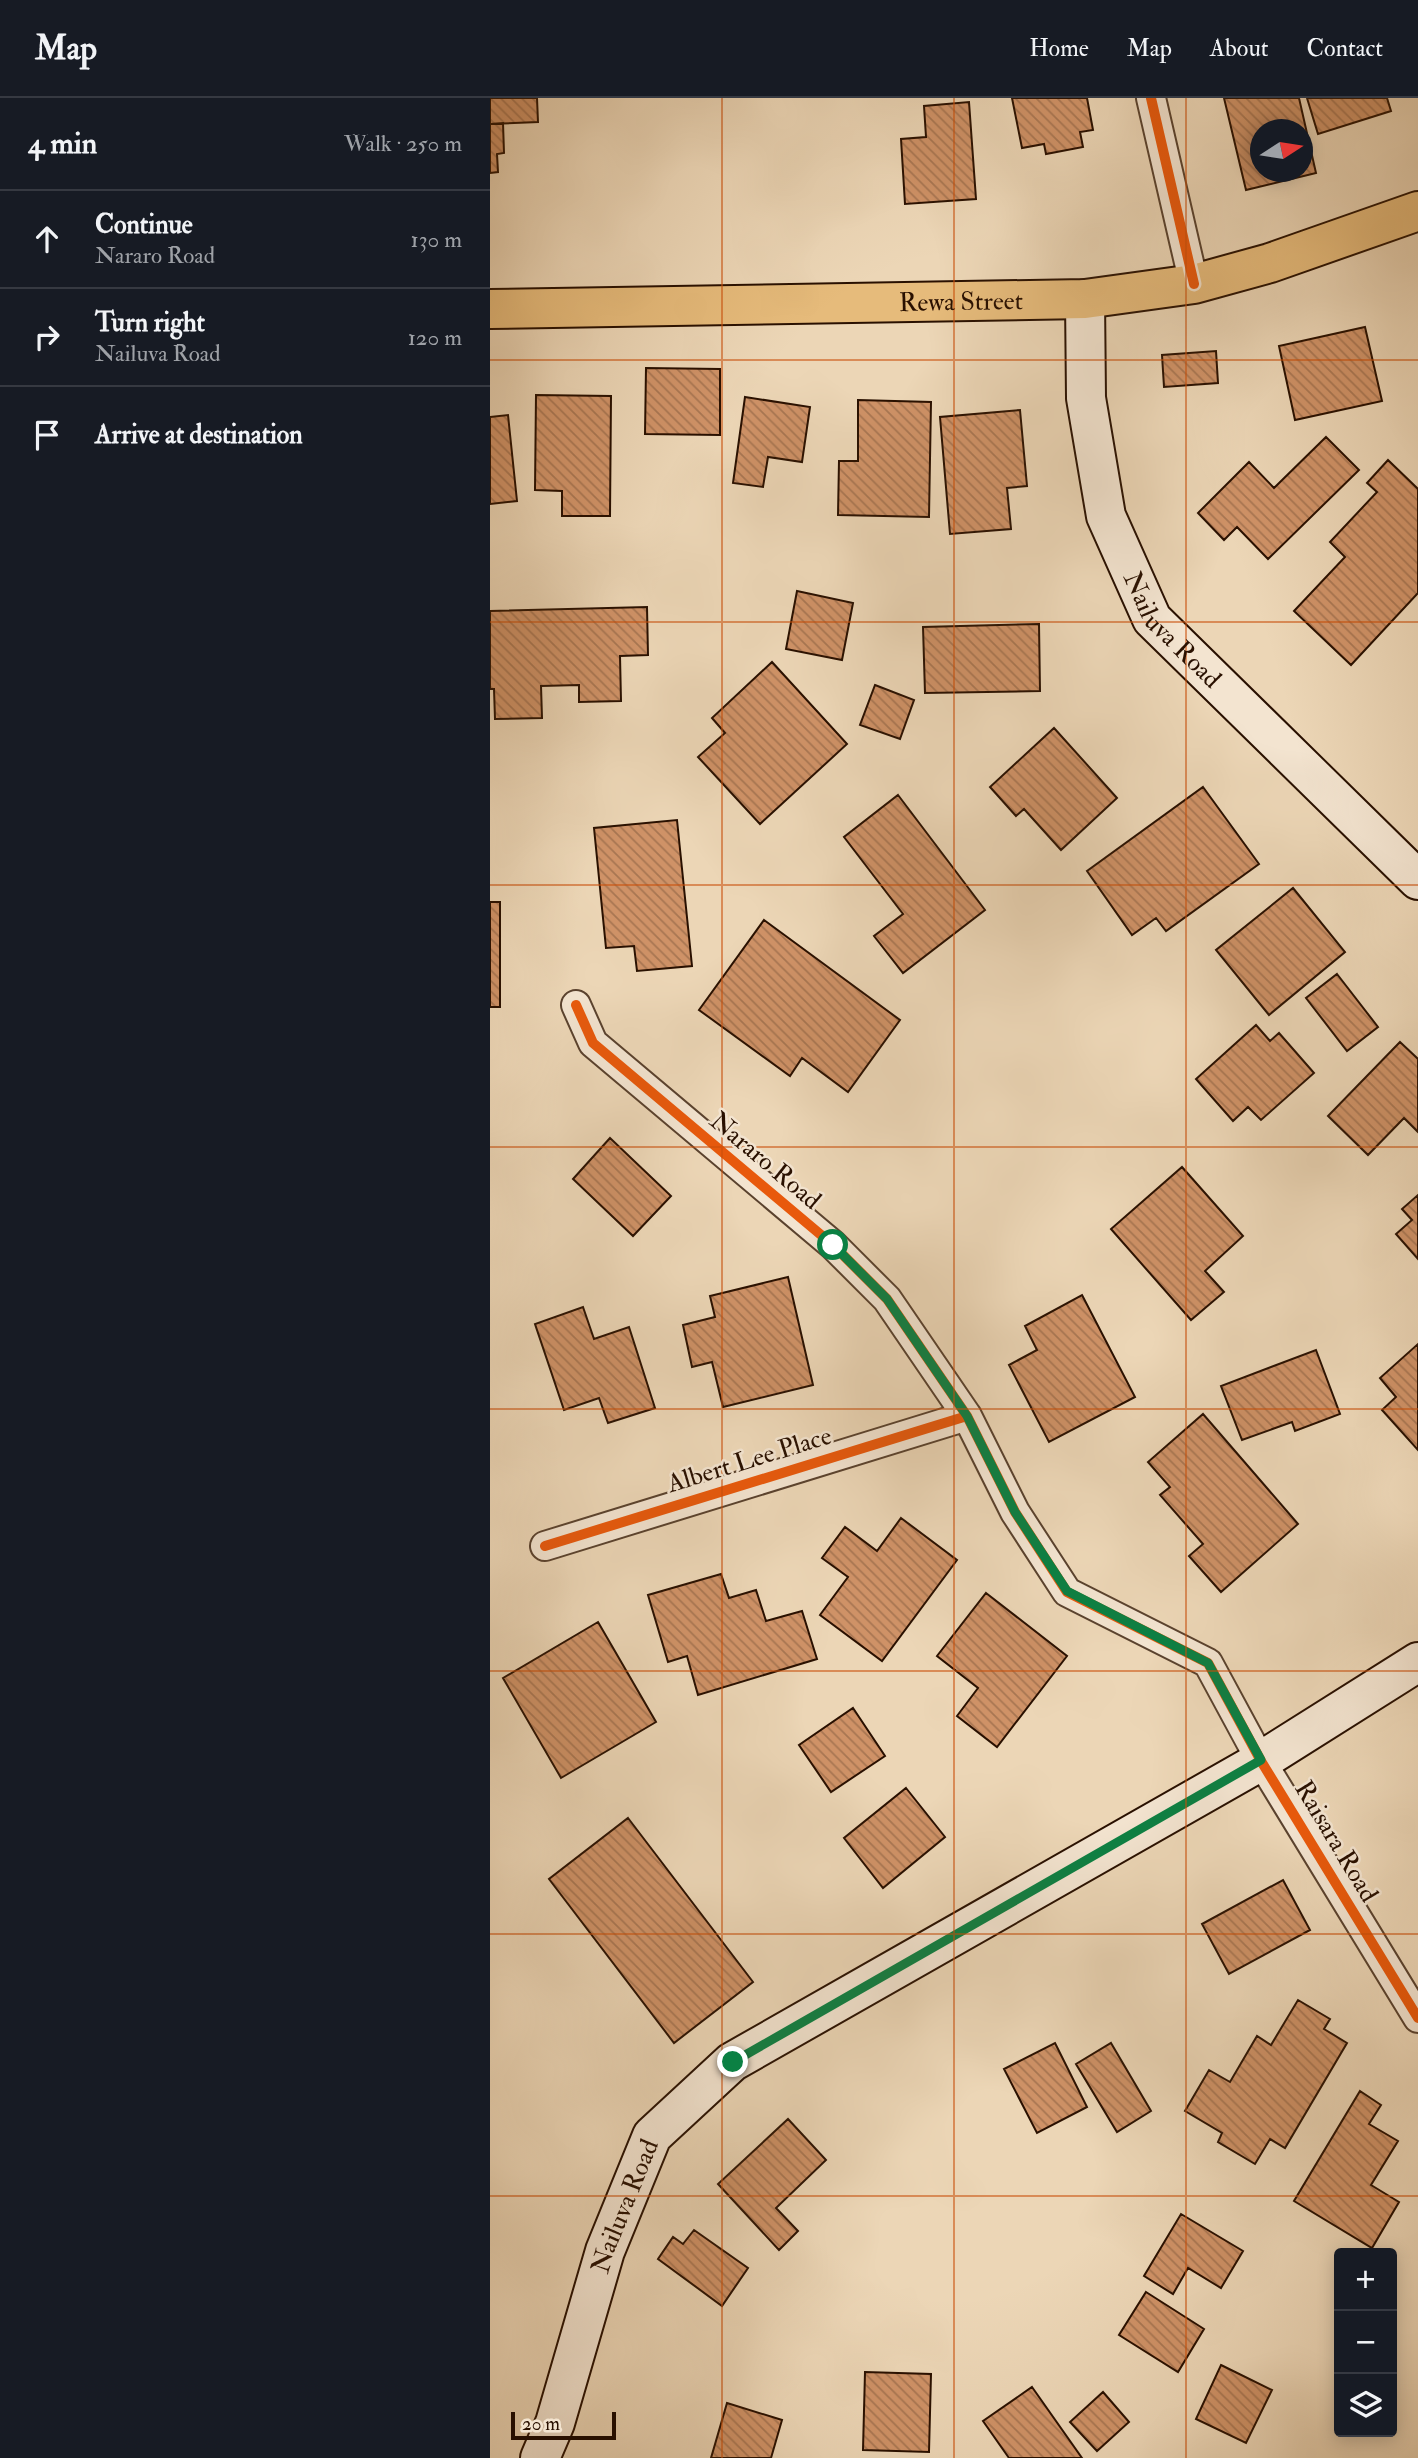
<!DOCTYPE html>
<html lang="en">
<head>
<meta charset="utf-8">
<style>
  body { margin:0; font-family:"IM FELL Double Pica",serif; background:#20242c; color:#f1f3f6 }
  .controls { position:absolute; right:21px; bottom:21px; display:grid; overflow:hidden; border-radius:7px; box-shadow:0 4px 18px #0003 }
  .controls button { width:63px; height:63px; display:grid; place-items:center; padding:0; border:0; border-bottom:2px solid #363941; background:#171b24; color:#f1f3f6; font:35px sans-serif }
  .compass { position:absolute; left:760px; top:21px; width:63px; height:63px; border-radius:50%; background:#171b24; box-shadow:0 4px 18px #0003; rotate:78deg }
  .scale { position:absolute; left:21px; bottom:18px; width:105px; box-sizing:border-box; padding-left:7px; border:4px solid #291000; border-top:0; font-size:19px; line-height:24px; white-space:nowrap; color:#291000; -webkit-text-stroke:5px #f3e4d0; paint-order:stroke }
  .stop { position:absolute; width:21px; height:21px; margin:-16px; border:5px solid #0b8043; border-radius:50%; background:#fff }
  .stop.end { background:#0b8043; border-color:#fff; box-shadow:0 2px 7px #0008 }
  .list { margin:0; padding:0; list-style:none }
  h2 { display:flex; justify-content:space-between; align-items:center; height:91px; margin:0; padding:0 28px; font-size:30px }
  h2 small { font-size:23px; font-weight:400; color:#9ea1a6 }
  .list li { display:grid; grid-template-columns:46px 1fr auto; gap:21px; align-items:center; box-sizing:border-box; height:98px; padding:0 28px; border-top:2px solid #363941 }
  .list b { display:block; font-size:26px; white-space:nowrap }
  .list p { margin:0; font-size:23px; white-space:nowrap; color:#9ea1a6 }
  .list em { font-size:23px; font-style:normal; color:#9ea1a6 }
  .icon { flex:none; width:38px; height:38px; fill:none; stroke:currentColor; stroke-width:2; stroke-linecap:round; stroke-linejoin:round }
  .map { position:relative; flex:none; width:928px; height:2360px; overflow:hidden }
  header { display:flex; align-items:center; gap:42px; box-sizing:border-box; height:98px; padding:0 35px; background:#171b24; border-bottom:2px solid #363941 }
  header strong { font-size:33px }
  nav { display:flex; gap:38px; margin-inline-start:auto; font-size:24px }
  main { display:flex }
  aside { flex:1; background:#171b24 }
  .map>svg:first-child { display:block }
</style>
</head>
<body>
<header>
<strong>Map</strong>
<nav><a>Home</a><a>Map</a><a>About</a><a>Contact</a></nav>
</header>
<main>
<aside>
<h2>4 min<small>Walk · 250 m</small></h2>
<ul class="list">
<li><svg class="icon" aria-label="ahead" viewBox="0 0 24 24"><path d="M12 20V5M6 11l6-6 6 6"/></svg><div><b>Continue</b><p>Nararo Road</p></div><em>130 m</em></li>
<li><svg class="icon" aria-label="right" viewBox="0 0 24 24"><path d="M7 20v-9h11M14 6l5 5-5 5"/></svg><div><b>Turn right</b><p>Nailuva Road</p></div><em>120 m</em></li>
<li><svg class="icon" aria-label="arrive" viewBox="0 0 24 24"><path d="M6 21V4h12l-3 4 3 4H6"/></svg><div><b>Arrive at destination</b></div></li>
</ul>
</aside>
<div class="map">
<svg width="928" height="2360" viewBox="0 0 928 2360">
  <defs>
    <pattern id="building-back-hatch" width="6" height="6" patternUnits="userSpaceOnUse" patternTransform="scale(1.75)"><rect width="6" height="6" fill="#cf9267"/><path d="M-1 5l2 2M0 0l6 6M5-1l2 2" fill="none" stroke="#a87652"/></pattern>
  </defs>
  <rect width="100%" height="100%" fill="#ecd6b6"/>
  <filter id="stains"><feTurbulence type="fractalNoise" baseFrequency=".00286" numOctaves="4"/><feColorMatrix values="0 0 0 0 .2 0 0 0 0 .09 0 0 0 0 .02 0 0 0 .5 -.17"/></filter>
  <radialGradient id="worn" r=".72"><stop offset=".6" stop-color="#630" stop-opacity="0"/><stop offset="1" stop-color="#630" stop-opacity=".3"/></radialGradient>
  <path fill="url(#building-back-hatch)" stroke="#291000" stroke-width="2" fill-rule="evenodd" d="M0 0H47L48 24 0 26Z
    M522 0H597L603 32 590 34 593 49 556 56 554 46 532 50Z
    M734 0H809L826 75 756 92ZM771 32H813V74H771Z
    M817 0H897L901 13 828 36Z
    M479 4 486 101 415 106 411 41 436 39 434 8Z
    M13 25 14 55 7 56 8 74 0 75V26Z
    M875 229 892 303 805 322 789 248Z
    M726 253 728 285 674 289 672 257Z
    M156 270 230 271V337L155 336Z
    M46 297 121 298 120 418H72V393L45 392Z
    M255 299 320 309 312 364 278 359 273 389 243 385Z
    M368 302 441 304 439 419 348 417 349 363H368Z
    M530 312 537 388 517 390 521 431 460 436 450 319Z
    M18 317 27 403 0 406V319Z
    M836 339 869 372 778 461 747 429 734 442 708 415 759 364 784 390Z
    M898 362 928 391V495L861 567 804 513 855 459 840 444 887 394 877 385Z
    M307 493 363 505 352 562 296 551Z
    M157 509 158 557 130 558 131 603 89 604V587L51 588 52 620 5 621 4 591H0V513Z
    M549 526 550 593 435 595 433 529Z
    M282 564 357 646 270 726 208 659 235 635 222 620Z
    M385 587 424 602 410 641 370 627Z
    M564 630 627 700 571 752 534 711 526 718 500 689Z
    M713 689 769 766 676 833 666 820 642 837 597 773Z
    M408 697 495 812 413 875 384 838 413 816 354 739Z
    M187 722 202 868 147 873 144 848 116 850 104 730Z
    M803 790 855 854 779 917 726 852Z
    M0 804H10V909H0Z
    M274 822 410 922 358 994 312 960 300 978 209 912Z
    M847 876 888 929 857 953 816 900Z
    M766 927 780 943 789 935 824 975 771 1022 758 1009 743 1023 706 981Z
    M910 944 928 961V1034L914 1020 878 1057 838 1018Z
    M120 1040 181 1098 143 1138 83 1081Z
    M692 1069 753 1138 715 1173 734 1194 701 1222 621 1131Z
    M928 1097V1161L906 1136 922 1122 912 1111Z
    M298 1179 323 1287 233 1309 222 1264 202 1269 193 1227 225 1219 220 1198Z
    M592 1197 645 1299 559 1344 519 1267 547 1252 535 1228Z
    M93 1209 104 1241 139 1229 165 1310 118 1325 109 1300 74 1312 45 1226Z
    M928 1246V1352L892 1312 906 1299 890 1280Z
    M826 1252 850 1316 805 1333 802 1324 752 1342 731 1288Z
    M713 1316 808 1426 731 1494 699 1458 713 1446 670 1397 680 1389 658 1364Z
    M411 1420 467 1462 392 1563 330 1517 358 1479 332 1460 355 1429 387 1453Z
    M231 1476 239 1500 266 1492 276 1523 312 1513 327 1561 208 1597 197 1558 178 1564 158 1497Z
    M496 1495 577 1558 507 1649 467 1618 488 1590 447 1558Z
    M108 1524 166 1624 71 1680 13 1580Z
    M363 1610 395 1658 341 1694 309 1647Z
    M416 1690 455 1739 393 1790 354 1740Z
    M138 1720 263 1884 184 1945 59 1781Z
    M793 1782 820 1832 739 1876 712 1826Z
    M808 1902 840 1921 834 1931 857 1945 795 2050 780 2041 765 2066 728 2044 732 2035 695 2013 719 1972 740 1984 767 1938 781 1947Z
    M565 1945 597 2009 547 2035 514 1971Z
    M621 1945 661 2013 627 2034 586 1966Z
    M870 1993 891 2007 879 2026 908 2043 881 2087 909 2104 882 2150 804 2103Z
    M298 2021 336 2062 286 2110 308 2133 289 2152 228 2086Z
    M691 2116 753 2153 731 2190 698 2170 683 2196 654 2178Z
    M204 2132 258 2170 232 2208 168 2161 183 2139 193 2146Z
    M656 2194 714 2231 688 2274 629 2237Z
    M731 2267 782 2292 756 2345 706 2321Z
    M375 2274 441 2276 439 2354 373 2352Z
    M542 2289 592 2360H519L493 2323Z
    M613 2294 639 2324 607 2353 580 2324Z
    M237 2305 292 2322 281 2360H221Z"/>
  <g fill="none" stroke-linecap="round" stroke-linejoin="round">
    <defs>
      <path id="street" d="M661 0 704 186
        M86 907 103 945 343 1147 397 1201 477 1318 525 1414 577 1494 718 1565 771 1663 928 1920
        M55 1448 477 1318"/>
      <g id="secondary">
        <path id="s1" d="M595 201 596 300 616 418 662 521 928 782"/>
        <path id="s2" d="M50 2360 65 2325 115 2153 162 2038 242 1964 771 1663 928 1564"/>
      </g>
      <g id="primary">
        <path id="s3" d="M0 211 595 201 704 186 780 165 928 113"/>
      </g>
    </defs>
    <use href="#street" stroke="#5a422e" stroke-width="32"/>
    <use href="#secondary" stroke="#291000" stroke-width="42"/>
    <use href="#primary" stroke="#291000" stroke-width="42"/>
    <use href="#street" stroke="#f3e4d0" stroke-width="28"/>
    <use href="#secondary" stroke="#f3e4d0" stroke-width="38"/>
    <use href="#primary" stroke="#e6bb7b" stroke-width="38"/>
    <defs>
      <path id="cycleway" d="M661 0 704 186
        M86 907 103 945 343 1147 397 1201 477 1318 525 1414 577 1494 718 1565 771 1663 928 1920
        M55 1448 477 1318"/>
    </defs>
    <use href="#cycleway" stroke="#f3e4d0" stroke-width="15"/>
    <use href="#cycleway" stroke="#e8590c" stroke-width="10"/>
  </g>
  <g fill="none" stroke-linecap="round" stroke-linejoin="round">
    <path stroke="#0b8043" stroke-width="9" d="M243 1964 771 1662 718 1565 577 1493 525 1414 477 1318 397 1201 343 1147"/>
  </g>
  <path fill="none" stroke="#cb4e0a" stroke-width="2" stroke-opacity="0.55" d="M232 0V2360M464 0V2360M696 0V2360M0 262H928M0 524H928M0 787H928M0 1049H928M0 1311H928M0 1573H928M0 1836H928M0 2098H928"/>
  <g text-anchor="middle" stroke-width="5" stroke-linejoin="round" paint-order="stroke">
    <g font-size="26" fill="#291000" stroke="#f3e4d0">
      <text dy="9" stroke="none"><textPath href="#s3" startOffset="471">Rewa Street</textPath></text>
      <text dy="9" stroke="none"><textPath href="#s1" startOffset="352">Nailuva Road</textPath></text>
      <text transform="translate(276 1062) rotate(40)" y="9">Nararo Road</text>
      <text transform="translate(259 1361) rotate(-17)" y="9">Albert Lee Place</text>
      <text transform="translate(847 1743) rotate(59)" y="9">Raisara Road</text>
      <text dy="9" stroke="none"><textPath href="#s2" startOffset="266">Nailuva Road</textPath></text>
    </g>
  </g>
  <rect width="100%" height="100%" filter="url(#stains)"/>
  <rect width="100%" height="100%" fill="url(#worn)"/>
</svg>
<div class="controls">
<button>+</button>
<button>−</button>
<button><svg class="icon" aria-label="layers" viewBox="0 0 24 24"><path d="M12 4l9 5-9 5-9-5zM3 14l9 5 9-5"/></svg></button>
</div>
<svg class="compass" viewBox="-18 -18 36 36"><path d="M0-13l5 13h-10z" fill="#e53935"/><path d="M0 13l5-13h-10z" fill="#9ea1a6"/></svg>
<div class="scale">20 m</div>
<div class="stop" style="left:343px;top:1147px"></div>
<div class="stop end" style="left:243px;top:1964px"></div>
</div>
</main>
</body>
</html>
